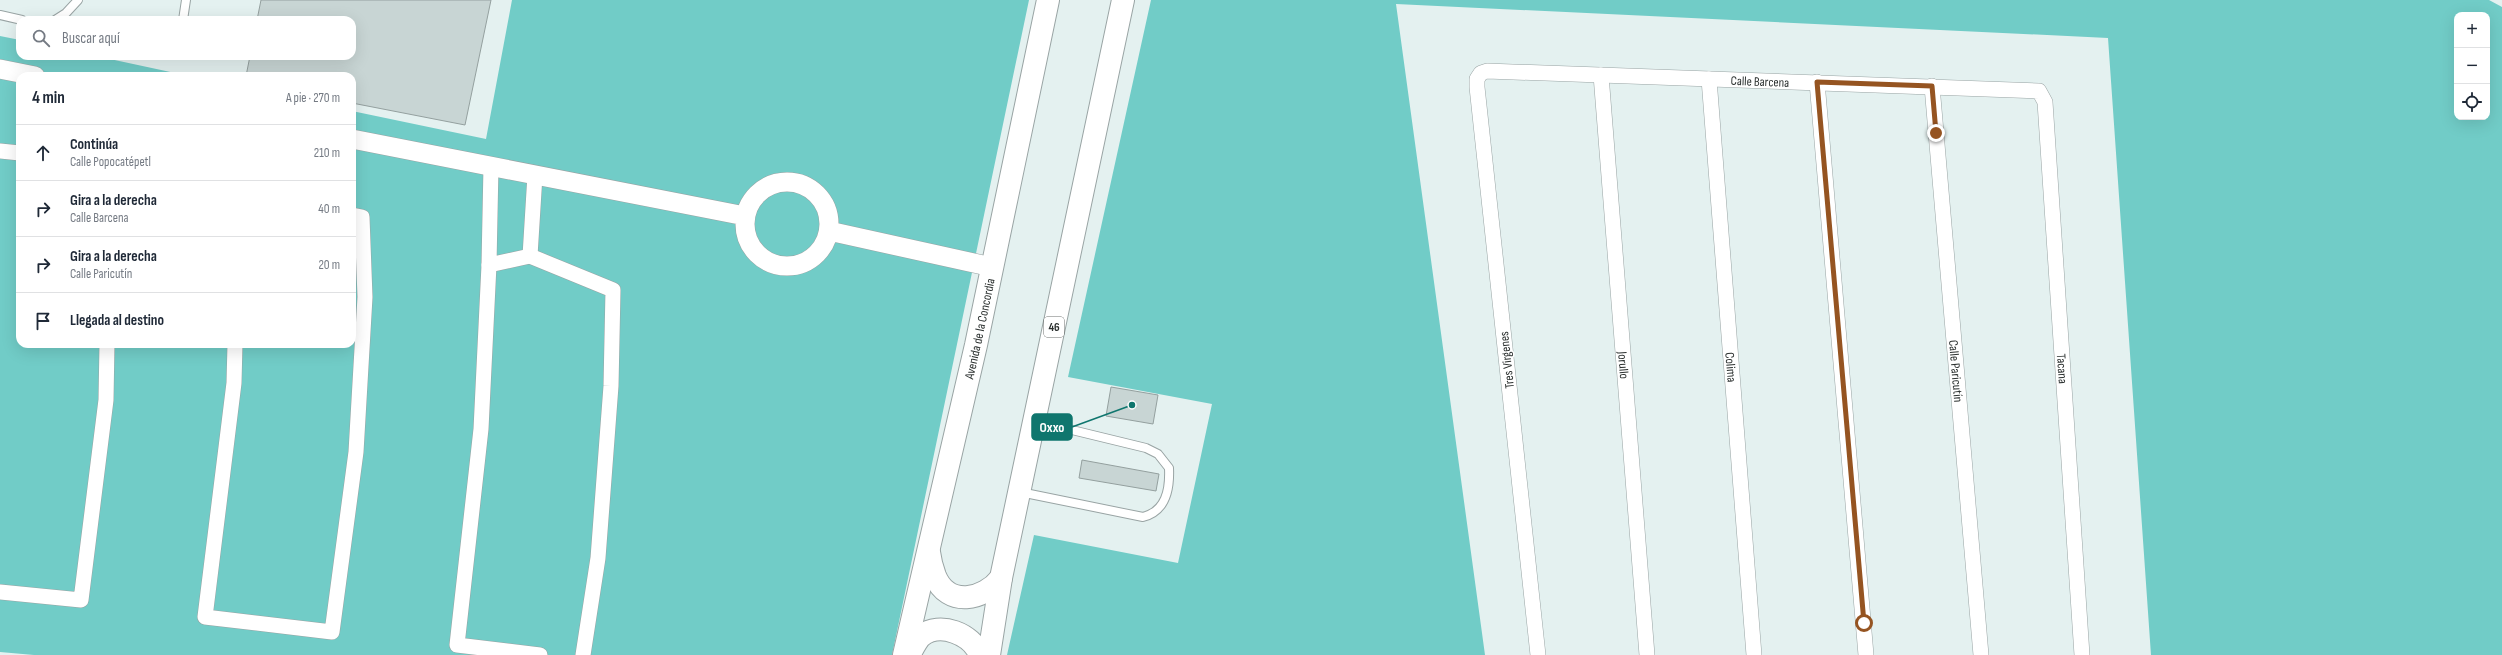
<!DOCTYPE html>
<html lang="es">
<head>
<meta charset="utf-8">
<style>
  body { margin:0; font-family:"Sofia Sans Condensed",sans-serif; background:#f6f6f7; color:#1f2937 }
  .controls { position:absolute; right:12px; top:12px; display:grid; overflow:hidden; border-radius:8px; box-shadow:0 4px 16px #0002 }
  .controls button { width:36px; height:36px; display:grid; place-items:center; padding:0; border:0; border-bottom:1px solid #e0e1e3; background:#fff; color:#1f2937; font:20px sans-serif }
  .stop { position:absolute; width:12px; height:12px; margin:-9px; border:3px solid #955421; border-radius:50%; background:#fff }
  .stop.end { background:#955421; border-color:#fff; box-shadow:0 1px 4px #0008 }
  .list { margin:0; padding:0; list-style:none }
  h2 { display:flex; justify-content:space-between; align-items:center; height:52px; margin:0; padding:0 16px; font-size:17px }
  h2 small { font-size:13px; font-weight:400; color:#747a83 }
  .list li { display:grid; grid-template-columns:26px 1fr auto; gap:12px; align-items:center; box-sizing:border-box; height:56px; padding:0 16px; border-top:1px solid #e0e1e3 }
  .list b { display:block; font-size:15px; white-space:nowrap }
  .list p { margin:0; font-size:13px; white-space:nowrap; color:#747a83 }
  .list em { font-size:13px; font-style:normal; color:#747a83 }
  .icon { flex:none; width:22px; height:22px; fill:none; stroke:currentColor; stroke-width:2; stroke-linecap:round; stroke-linejoin:round }
  .map { position:relative; flex:none; width:2502px; height:655px; overflow:hidden }
  .search { position:absolute; background:#fff; box-shadow:0 4px 16px #0002; left:16px; top:16px; width:340px; height:44px; display:flex; align-items:center; gap:10px; box-sizing:border-box; padding:0 14px; border-radius:12px; color:#747a83; font-size:15px }
  .panel { position:absolute; background:#fff; box-shadow:0 4px 16px #0002; left:16px; top:72px; width:340px; height:276px; border-radius:12px }
  .map>svg:first-child { display:block }
</style>
</head>
<body>
<div class="map">
<svg width="2502" height="655" viewBox="0 0 2502 655">
  <rect width="100%" height="100%" fill="#e4f1f0"/>
  <path fill="#71ccc7" fill-rule="evenodd" d="M512 0H1029L892 655H34L0 652V36L20 40V56H96L189 76H20V344H352V111L486 139Z
    M1151 0H2489L2502 7V655H2151L2108 38 1396 4 1485 655H1007L1034 535 1178 563 1212 404 1068 377ZM2457 15H2487V117H2457Z"/>
  <path fill="#c8d5d4" stroke="#94a09f" d="M261 0H491L465 125 352 103V76H246L250 56H352V20H257Z
    M1111 387 1158 395 1153 424 1106 416Z
    M1082 460 1159 474 1156 491 1079 478Z"/>
  <g fill="none" stroke-linecap="round" stroke-linejoin="round">
    <defs>
      <path id="service" d="M0 15 22 20
        M55 20 66 13 78 0
        M183 20 186 0
        M1020 492 1143 517C1166 511 1170 490 1169 468L1158 454 1146 448 1035 421"/>
      <g id="minor">
        <path id="s1" d="M1601 75 1647 655"/>
        <path id="s2" d="M1709 79 1754 655"/>
        <path d="M1817 82 1866 655"/>
        <path id="s3" d="M1932 86 1981 655"/>
        <path d="M0 151 20 153"/>
        <path d="M491 166 489 265 530 256 535 175"/>
        <path d="M530 256 613 290 611 386 598 558 583 655"/>
        <path d="M489 265 481 429 457 645 540 655"/>
        <path d="M235 344 234 383 205 617 332 632 356 452 365 297 362 217 352 215"/>
        <path d="M0 592 81 600 106 400 107 344"/>
        <path id="s4" d="M1538 655 1477 87V79L1481 73 1487 71 2039 91 2045 102 2082 655"/>
      </g>
      <path id="tertiary" d="M0 69 35 76
        M352 139 745 216
        M745 224a42 42 0 1 1 84 0a42 42 0 1 1-84 0Z
        M829 231 992 267"/>
      <g id="primary">
        <path d="M929 552C930 560 932 568 935 576 948 608 984 600 1001 578"/>
        <path id="s5" d="M904 655 976 345 1048 0"/>
        <path d="M909 655C912 650 916 641 921 636 940 621 972 634 980 655"/>
        <path d="M989 655 1001 578 1123 0"/>
      </g>
    </defs>
    <use href="#service" stroke="#99a4a4" stroke-width="10"/>
    <use href="#minor" stroke="#99a4a4" stroke-width="16"/>
    <use href="#tertiary" stroke="#99a4a4" stroke-width="20"/>
    <use href="#primary" stroke="#99a4a4" stroke-width="24"/>
    <use href="#service" stroke="#fff" stroke-width="8"/>
    <use href="#minor" stroke="#fff" stroke-width="15"/>
    <use href="#tertiary" stroke="#fff" stroke-width="19"/>
    <use href="#primary" stroke="#fff" stroke-width="22"/>
  </g>
  <g fill="none" stroke-linecap="round" stroke-linejoin="round">
    <path stroke="#955421" stroke-width="5" d="M1864 623 1817 82 1932 86 1936 133"/>
  </g>
  <g text-anchor="middle" stroke-width="3" stroke-linejoin="round" paint-order="stroke">
    <rect fill="#fff" stroke="#6b6e6d" stroke-width="1" x="1044" y="317" width="20" height="20" rx="3"/>
    <g font-size="12" font-weight="bold" fill="#2b302f">
      <text x="1054" y="331">46</text>
    </g>
    <g font-size="13" fill="#2b302f" stroke="#fff">
      <text dy="5" stroke="none"><textPath href="#s4" startOffset="866">Calle Barcena</textPath></text>
      <text dy="5" stroke="none"><textPath href="#s5" startOffset="335">Avenida de la Concordia</textPath></text>
      <text transform="translate(1506 360) rotate(-96)" y="5">Tres Virgenes</text>
      <text dy="5" stroke="none"><textPath href="#s1" startOffset="291">Jorullo</textPath></text>
      <text dy="5" stroke="none"><textPath href="#s2" startOffset="289">Colima</textPath></text>
      <text dy="5" stroke="none"><textPath href="#s4" startOffset="1425">Tacana</textPath></text>
      <text dy="5" stroke="none"><textPath href="#s3" startOffset="286">Calle Paricutín</textPath></text>
    </g>
  </g>
  <path fill="none" stroke="#0f766e" stroke-width="1.5" d="M1132 405L1072 427"/>
  <circle fill="#0f766e" stroke="#fff" stroke-width="1.5" cx="1132" cy="405" r="4"/>
  <rect fill="#0f766e" stroke="#0f766e" stroke-width="1.5" x="1032" y="414" width="40" height="26" rx="4"/>
  <g font-size="14" text-anchor="middle" font-weight="bold" fill="#fff">
    <text x="1052" y="432">Oxxo</text>
  </g>
</svg>
<div class="controls">
<button>+</button>
<button>−</button>
<button><svg class="icon" aria-label="locate" viewBox="0 0 24 24"><circle cx="12" cy="12" r="6"/><path d="M12 2v4M12 18v4M2 12h4M18 12h4"/></svg></button>
</div>
<div class="stop" style="left:1864px;top:623px"></div>
<div class="stop end" style="left:1936px;top:133px"></div>
<div class="search"><svg class="icon" aria-label="search" viewBox="0 0 24 24"><circle cx="10" cy="10" r="6"/><path d="M15 15l6 6"/></svg>Buscar aquí</div>
<section class="panel">
<h2>4 min<small>A pie · 270 m</small></h2>
<ul class="list">
<li><svg class="icon" aria-label="ahead" viewBox="0 0 24 24"><path d="M12 20V5M6 11l6-6 6 6"/></svg><div><b>Continúa</b><p>Calle Popocatépetl</p></div><em>210 m</em></li>
<li><svg class="icon" aria-label="right" viewBox="0 0 24 24"><path d="M7 20v-9h11M14 6l5 5-5 5"/></svg><div><b>Gira a la derecha</b><p>Calle Barcena</p></div><em>40 m</em></li>
<li><svg class="icon" aria-label="right" viewBox="0 0 24 24"><path d="M7 20v-9h11M14 6l5 5-5 5"/></svg><div><b>Gira a la derecha</b><p>Calle Paricutín</p></div><em>20 m</em></li>
<li><svg class="icon" aria-label="arrive" viewBox="0 0 24 24"><path d="M6 21V4h12l-3 4 3 4H6"/></svg><div><b>Llegada al destino</b></div></li>
</ul>
</section>
</div>
</body>
</html>
